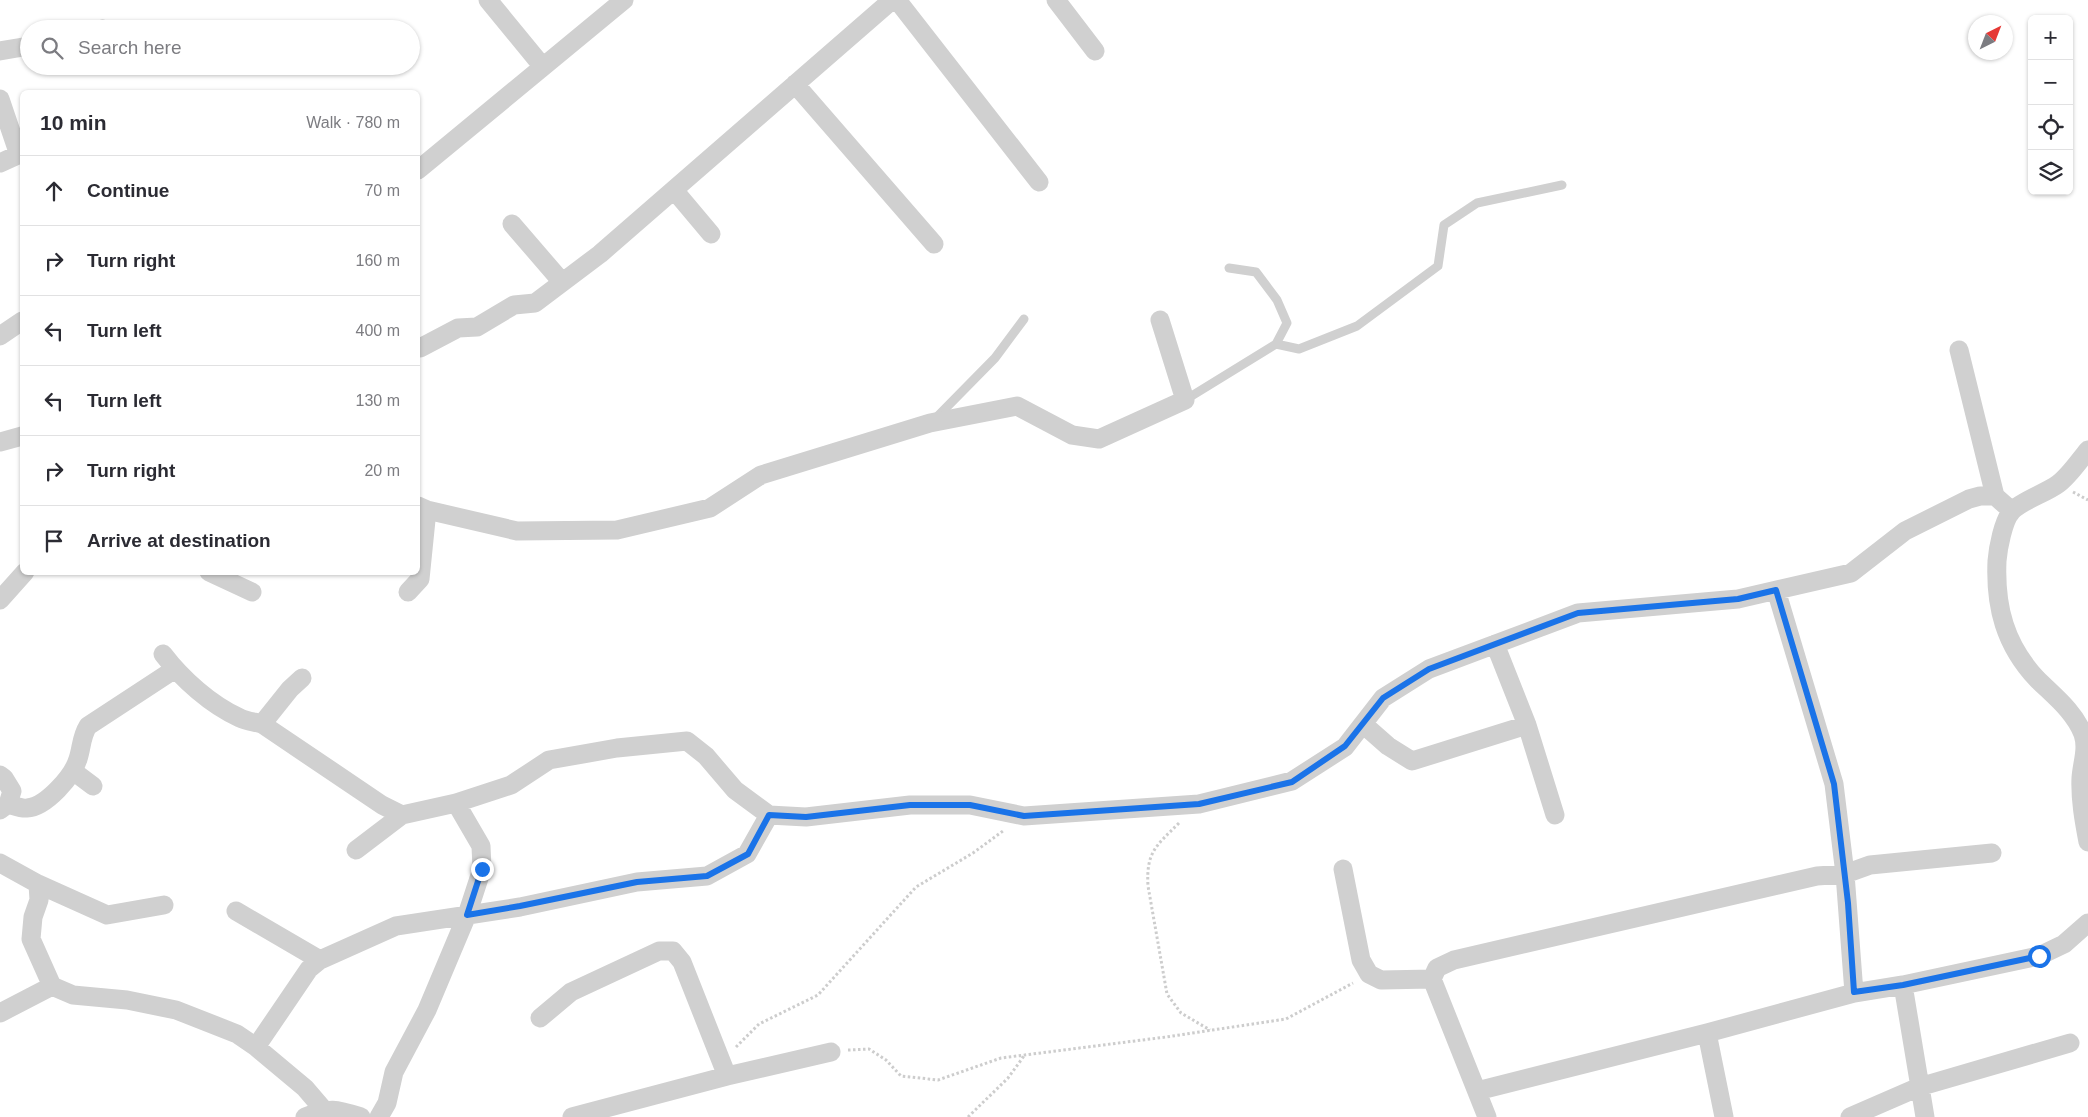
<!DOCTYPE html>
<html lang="en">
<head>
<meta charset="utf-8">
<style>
  body { margin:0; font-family:Helvetica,sans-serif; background:#f2f2f3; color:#2b2b33 }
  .controls { position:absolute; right:15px; top:15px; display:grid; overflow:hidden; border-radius:8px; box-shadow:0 1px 4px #0004 }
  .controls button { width:45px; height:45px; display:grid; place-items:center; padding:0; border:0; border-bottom:1px solid #e1e1e2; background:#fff; color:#2b2b33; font:25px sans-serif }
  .compass { position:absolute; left:1968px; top:15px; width:45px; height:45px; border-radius:50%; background:#fff; box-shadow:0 1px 4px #0004; rotate:42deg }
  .stop { position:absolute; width:15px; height:15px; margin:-11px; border:4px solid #1a73e8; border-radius:50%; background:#fff }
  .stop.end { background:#1a73e8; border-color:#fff; box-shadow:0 1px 5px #0008 }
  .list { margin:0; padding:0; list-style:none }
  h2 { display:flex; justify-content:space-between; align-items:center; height:65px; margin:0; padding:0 20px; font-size:21px }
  h2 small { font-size:16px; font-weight:400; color:#7c7c81 }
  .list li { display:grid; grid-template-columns:32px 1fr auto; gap:15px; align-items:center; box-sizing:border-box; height:70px; padding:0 20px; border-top:1px solid #e1e1e2 }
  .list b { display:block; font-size:19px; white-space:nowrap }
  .list em { font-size:16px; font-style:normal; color:#7c7c81 }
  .icon { flex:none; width:28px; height:28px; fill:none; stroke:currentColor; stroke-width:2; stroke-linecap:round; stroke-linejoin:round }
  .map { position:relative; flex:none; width:2088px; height:1117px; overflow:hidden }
  .search { position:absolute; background:#fff; box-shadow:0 1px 4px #0004; left:20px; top:20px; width:400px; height:55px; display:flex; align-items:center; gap:12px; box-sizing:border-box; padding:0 18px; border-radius:28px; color:#7c7c81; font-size:19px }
  .panel { position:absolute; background:#fff; box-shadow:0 1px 4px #0004; left:20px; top:90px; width:400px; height:485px; border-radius:8px }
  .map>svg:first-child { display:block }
</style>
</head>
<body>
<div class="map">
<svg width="2088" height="1117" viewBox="0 0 2088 1117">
  <rect width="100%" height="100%" fill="#fff"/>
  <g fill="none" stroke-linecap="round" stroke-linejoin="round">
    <path stroke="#cdcdcd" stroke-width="3" stroke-dasharray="2.5 2.5" stroke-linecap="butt" d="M2073 492 2088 500
      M1179 823C1156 846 1146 852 1148 886L1167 994 1181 1013 1210 1030
      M736 1047 759 1024 818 995 916 887 973 853 1003 831
      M848 1050 869 1049 886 1060 901 1076 938 1080 1001 1058 1166 1037 1286 1019 1353 983
      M968 1117 1008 1078 1024 1056"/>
    <path stroke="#d0d0d0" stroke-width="9" d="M1229 268 1256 272 1277 300 1287 323 1276 344
      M1185 400 1276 344 1299 349 1357 326 1438 266 1444 225 1477 203 1562 185
      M935 419 995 358 1024 319"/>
    <path stroke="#d0d0d0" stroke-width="19" d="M488 0 543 67
      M897 0 1039 182
      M1056 0 1095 51
      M102 29H103
      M0 51 29 46
      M795 84 934 244
      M0 99 19 155
      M0 163 22 153
      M418 170 624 0
      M674 190 711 234
      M512 224 562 282
      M0 336 22 321
      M420 348 458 328 477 327 514 305 535 303 600 254 892 0
      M1959 350 1995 496
      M0 442 22 436
      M2088 450C2079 461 2069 476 2058 484 2046 493 2021 501 2012 511 2003 520 1998 549 1997 561 1995 607 2005 645 2037 679 2054 696 2074 711 2083 734 2088 749 2082 763 2081 778 2080 799 2084 821 2088 842
      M418 506 427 510 517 531 617 530 710 508 761 475 930 423 1017 406 1072 435 1099 439 1185 400 1160 320
      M209 572 252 592
      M1776 590 1834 784 1845 874 1870 865 1992 853
      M408 592 420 579 427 510
      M0 600 25 572
      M1495 644 1527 725 1555 815
      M163 654C182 679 211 705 240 718 246 721 255 722 262 724L382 805 402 815 456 803 511 785 549 760 617 748 687 741 706 756 735 790 769 815 806 817 910 805H970L1024 816 1199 804 1292 781 1345 747 1383 698 1429 669 1578 613 1738 599 1851 573 1905 531 1969 499 1980 496H1995L2012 511
      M262 724 290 689 302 678
      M1363 724 1388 746 1412 761 1527 725
      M73 771 93 786
      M0 775 4 778 12 791 8 804 0 810
      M8 804C13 805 21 809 27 808 46 807 73 776 78 759 82 747 81 737 88 726L175 669
      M356 850 402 815
      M0 863 38 884 39 900 33 917 31 939 52 986 73 995 127 1000 176 1010 237 1034 256 1047 305 1088 323 1109
      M1343 869 1361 960 1369 974 1381 980 1432 979
      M38 884 107 915 164 905
      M236 911 320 960
      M1903 985 1925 1117
      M0 1013 52 986
      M540 1018 571 992 659 951H673L682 962 727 1076
      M1707 1033 1724 1117
      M256 1047 309 969 320 960 396 926 520 907 637 882 707 876 747 854 769 815
      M1477 1091 1707 1033 1854 993 1903 985 2039 956 2064 944 2088 923
      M305 1117C330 1107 336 1109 361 1117
      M379 1117 387 1103 394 1072 427 1010 467 915 482 869 481 846 456 803
      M572 1117 727 1076 831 1052
      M1487 1117 1432 979 1437 968 1454 960 1817 876 1845 874 1854 993
      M1850 1117 1919 1087 2070 1043"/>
  </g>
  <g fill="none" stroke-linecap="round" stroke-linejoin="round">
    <path stroke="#1a73e8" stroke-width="6" d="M482 869 467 915 520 906 637 882 707 876 748 854 769 815 806 817 910 805H970L1024 816 1199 804 1292 782 1345 746 1383 698 1429 669 1578 613 1738 599 1776 590 1834 784 1848 903 1854 992 1903 985 2039 956"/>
  </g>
</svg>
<div class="controls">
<button>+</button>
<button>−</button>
<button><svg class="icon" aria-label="locate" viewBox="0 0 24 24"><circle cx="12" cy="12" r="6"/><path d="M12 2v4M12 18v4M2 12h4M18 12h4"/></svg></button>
<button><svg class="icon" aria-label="layers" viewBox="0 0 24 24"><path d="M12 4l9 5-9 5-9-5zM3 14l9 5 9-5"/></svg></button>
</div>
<svg class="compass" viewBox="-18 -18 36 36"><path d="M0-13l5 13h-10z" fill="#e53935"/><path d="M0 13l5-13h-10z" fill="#7c7c81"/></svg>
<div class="stop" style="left:2039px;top:956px"></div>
<div class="stop end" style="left:482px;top:869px"></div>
<div class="search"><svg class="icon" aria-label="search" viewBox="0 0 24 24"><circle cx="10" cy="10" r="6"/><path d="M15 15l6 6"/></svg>Search here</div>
<section class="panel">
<h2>10 min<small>Walk · 780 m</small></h2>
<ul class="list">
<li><svg class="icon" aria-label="ahead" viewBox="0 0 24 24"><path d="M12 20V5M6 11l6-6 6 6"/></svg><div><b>Continue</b></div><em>70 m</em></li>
<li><svg class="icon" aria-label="right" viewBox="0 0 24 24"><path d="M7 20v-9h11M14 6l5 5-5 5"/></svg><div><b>Turn right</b></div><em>160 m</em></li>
<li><svg class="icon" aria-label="left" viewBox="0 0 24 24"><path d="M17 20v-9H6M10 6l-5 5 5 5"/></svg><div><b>Turn left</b></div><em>400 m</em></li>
<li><svg class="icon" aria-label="left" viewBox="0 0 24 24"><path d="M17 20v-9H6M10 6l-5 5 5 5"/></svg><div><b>Turn left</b></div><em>130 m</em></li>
<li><svg class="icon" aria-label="right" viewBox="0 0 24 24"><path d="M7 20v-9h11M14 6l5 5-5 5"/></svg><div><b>Turn right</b></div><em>20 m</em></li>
<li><svg class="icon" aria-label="arrive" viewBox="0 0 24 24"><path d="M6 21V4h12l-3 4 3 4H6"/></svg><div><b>Arrive at destination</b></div></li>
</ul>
</section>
</div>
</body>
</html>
